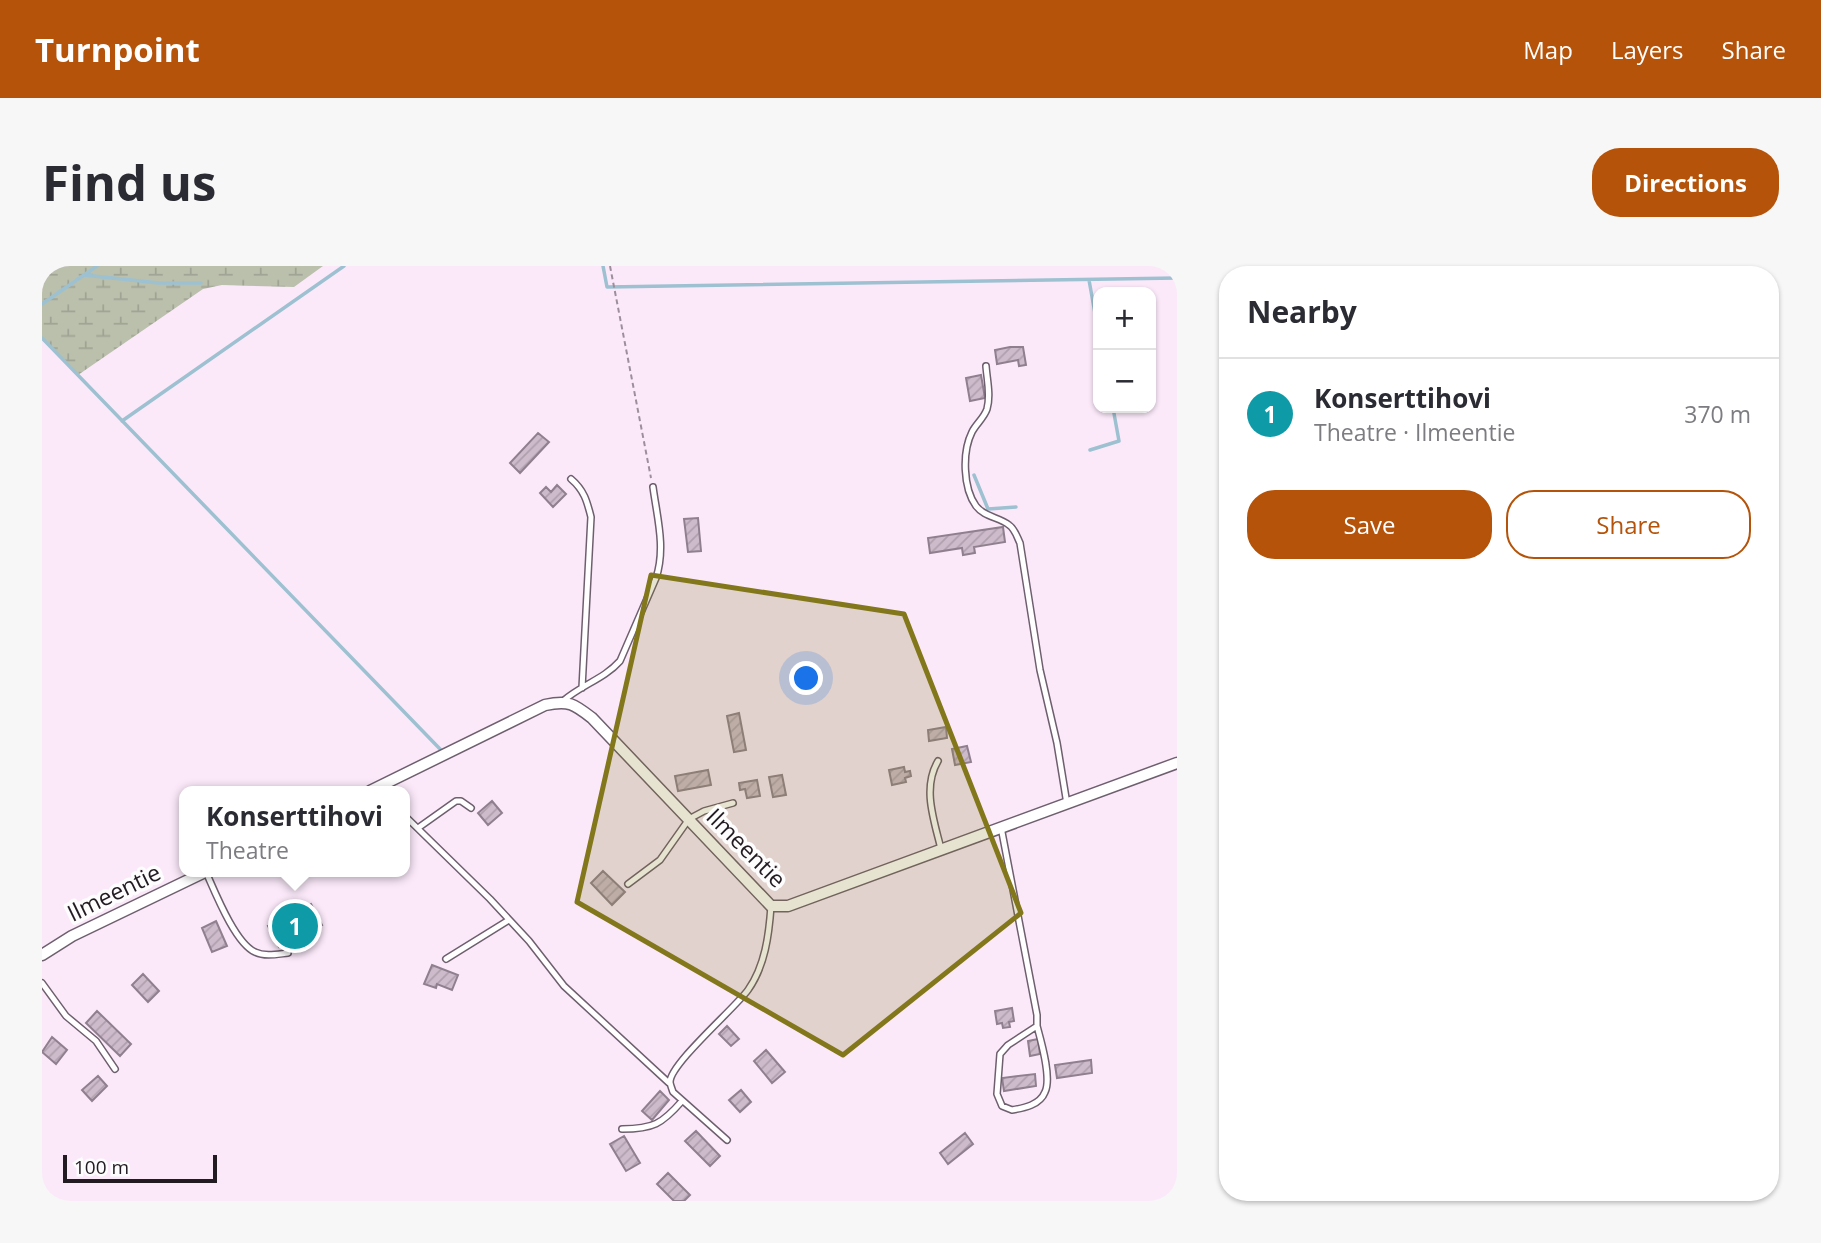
<!DOCTYPE html>
<html lang="en">
<head>
<meta charset="utf-8">
<style>
  body { margin:0; font-family:"Open Sans",sans-serif; background:#f7f7f7; color:#2b2b33 }
  .controls { position:absolute; right:21px; top:21px; display:grid; overflow:hidden; border-radius:14px; box-shadow:0 2px 5px #0004 }
  .controls button { width:63px; height:63px; display:grid; place-items:center; padding:0; border:0; border-bottom:2px solid #e1e1e2; background:#fff; color:#2b2b33; font:35px sans-serif }
  .scale { position:absolute; left:21px; bottom:18px; width:154px; box-sizing:border-box; padding-left:7px; border:4px solid #221b21; border-top:0; font-size:19px; line-height:24px; white-space:nowrap; color:#221b21; -webkit-text-stroke:5px #fdfdfd; paint-order:stroke }
  .you { position:absolute; left:765px; top:413px; width:24px; height:24px; margin:-18px; border:5px solid #fff; border-radius:50%; background:#1a73e8; box-shadow:0 0 0 10px #1a73e833 }
  .badge { display:grid; place-items:center; width:46px; height:46px; border-radius:50%; background:#b45309; color:#fff; font-size:23px; font-weight:700 }
  .pin { position:absolute; translate:-50% -50%; border:4px solid #fff; box-shadow:0 2px 7px #0006 }
  .popup { position:absolute; left:137px; top:520px; width:231px; height:91px; box-sizing:border-box; display:grid; place-content:center; border-radius:14px; background:#fff; filter:drop-shadow(0 2px 5px #0005); font-size:23px; white-space:nowrap; color:#7c7c81 }
  .popup b { font-size:26px; color:#2b2b33 }
  .popup::after { content:''; position:absolute; left:50%; top:100%; margin-left:-14px; border:14px solid transparent; border-top-color:#fff }
  .list { margin:0; padding:0; list-style:none }
  h2 { display:flex; justify-content:space-between; align-items:center; height:91px; margin:0; padding:0 28px; font-size:30px }
  h2 small { font-size:23px; font-weight:400; color:#7c7c81 }
  .list li { display:grid; grid-template-columns:46px 1fr auto; gap:21px; align-items:center; box-sizing:border-box; height:112px; padding:0 28px; border-top:2px solid #e1e1e2 }
  .list b { display:block; font-size:26px; white-space:nowrap }
  .list p { margin:0; font-size:23px; white-space:nowrap; color:#7c7c81 }
  .list em { font-size:23px; font-style:normal; color:#7c7c81 }
  .actions { display:flex; gap:14px; padding:21px 28px }
  .actions a { flex:1; padding:16px 0; border:2px solid #b45309; border-radius:28px; text-align:center; font-size:24px; color:#b45309 }
  .actions .main { background:#b45309; color:#fff }
  .map { position:relative; flex:none; width:1135px; height:935px; overflow:hidden; border-radius:28px }
  header { display:flex; align-items:center; gap:42px; box-sizing:border-box; height:98px; padding:0 35px; background:#b45309; color:#fff }
  header strong { font-size:33px }
  nav { display:flex; gap:38px; margin-inline-start:auto; font-size:24px }
  .intro { display:flex; align-items:center; justify-content:space-between; box-sizing:border-box; height:168px; padding:0 42px }
  h1 { margin:0; font-size:49px }
  .button { padding:18px 32px; border-radius:28px; background:#b45309; color:#fff; font-size:24px; font-weight:700 }
  main { display:flex; gap:42px; padding:0 42px }
  aside { flex:1; background:#fff; border-radius:28px; box-shadow:0 2px 5px #0004 }
  .map>svg:first-child { display:block }
</style>
</head>
<body>
<header>
<strong>Turnpoint</strong>
<nav><a>Map</a><a>Layers</a><a>Share</a></nav>
</header>
<div class="intro"><h1>Find us</h1><a class="button">Directions</a></div>
<main>
<div class="map">
<svg width="1135" height="935" viewBox="0 0 1135 935">
  <defs>
    <pattern id="wetland-marsh" width="20" height="14" patternUnits="userSpaceOnUse" patternTransform="scale(1.75)"><rect width="20" height="14" fill="#bac0ac"/><path d="M1 5h8M5 5V1M11 12h8M15 12V8" fill="none" stroke="#a0a494"/></pattern>
    <pattern id="building-hatch" width="6" height="6" patternUnits="userSpaceOnUse" patternTransform="scale(1.75)"><rect width="6" height="6" fill="#cdbbcb"/><path d="M-1 1l2-2M0 6l6-6M5 7l2-2" fill="none" stroke="#b0a0ae"/></pattern>
  </defs>
  <rect width="100%" height="100%" fill="#fbe9fa"/>
  <path fill="url(#wetland-marsh)" d="M0 0H281L252 21 180 19 161 23 36 109 0 72Z"/>
  <g fill="none" stroke-linecap="round" stroke-linejoin="round">
    <path stroke="#9dc1d0" stroke-width="3.5" d="M561 0 565 21 1135 12
      M42 9 117 17H159
      M1047 14 1056 64
      M0 38 55 0
      M0 72 398 483
      M80 155 302 0
      M1048 184 1077 175 1071 142
      M932 209 946 243 974 241"/>
  </g>
  <path fill="url(#building-hatch)" stroke="#90808f" stroke-width="2" d="M968 81H981L984 99 977 100 976 94 955 98 953 84Z
    M939 109 943 132 928 135 924 112Z
    M496 167 507 176 478 207 468 197Z
    M515 219 524 228 511 241 498 227 504 221 509 226Z
    M656 252 659 285 646 286 642 253Z
    M961 261 963 276 932 281 933 287 921 289 920 282 888 287 886 272Z
    M697 447 704 484 692 486 685 450Z
    M904 461 905 472 887 475 886 464Z
    M925 480 929 496 913 499 910 483Z
    M862 501 863 506 868 505 869 510 863 512 864 516 850 519 847 504Z
    M666 504 669 519 636 525 633 510Z
    M740 509 744 529 731 531 727 511Z
    M715 514 718 530 705 532 703 523 698 524 697 517Z
    M450 535 460 547 446 559 436 547Z
    M561 605 583 626 570 639 549 617Z
    M269 638 280 659 237 681 226 660Z
    M174 655 185 680 170 686 160 662Z
    M390 699 416 709 410 724 395 718 394 722 382 718Z
    M101 708 117 725 106 736 90 719Z
    M970 742 972 755 967 756 968 761 961 762 960 757 955 758 953 745Z
    M55 745 89 778 78 790 44 757Z
    M685 760 697 773 689 780 677 768Z
    M10 771 25 784 14 798 0 786Z
    M996 773 998 788 988 790 986 775Z
    M724 784 743 806 730 817 712 795Z
    M1049 794 1050 807 1015 812 1013 799Z
    M993 808 994 820 962 825 960 812Z
    M56 810 65 820 50 835 40 824Z
    M699 824 709 836 698 846 687 834Z
    M618 825 627 834 610 854 600 845Z
    M654 865 678 890 668 900 643 875Z
    M923 867 931 878 906 898 898 887Z
    M582 870 598 897 584 905 568 878Z
    M626 907 648 929 642 935H632L615 918Z"/>
  <g fill="none" stroke-linecap="round" stroke-linejoin="round">
    <defs>
      <path id="lane" d="M944 100C945 114 949 129 945 143 942 152 934 158 930 166 920 186 921 222 934 240 942 251 957 251 967 259 973 263 975 271 978 277L998 404 1015 477 1025 538
        M529 213C542 224 545 235 549 251L540 422
        M521 435C539 419 562 413 578 395L614 312C624 282 615 251 611 221
        M896 495C880 522 892 554 899 583
        M363 550 448 633 487 675 522 720 627 817
        M959 561 995 749V760L966 779 958 788 955 828 960 840 970 844C982 842 998 839 1003 826 1010 812 999 775 995 760
        M376 562 414 535H419L429 542
        M164 606C173 626 193 677 213 686 223 691 236 688 246 687
        M586 618 618 594 647 553 662 545 691 537
        M404 693 467 654
        M0 717 24 750 54 775 73 803
        M580 863C611 863 620 858 640 835
        M685 874 631 826C630 823 628 818 628 816 628 798 693 742 706 724 723 700 727 669 729 640"/>
      <path id="street" d="M328 525 503 439C527 434 532 438 550 452L729 640H746L1135 497
        M0 689 30 670 163 606"/>
    </defs>
    <use href="#lane" stroke="#6e5f6e" stroke-width="8"/>
    <use href="#street" stroke="#6e5f6e" stroke-width="13"/>
    <path stroke="#9c8f9b" stroke-width="2" stroke-dasharray="5 3.5" stroke-linecap="butt" d="M568 0 609 212"/>
    <use href="#lane" stroke="#fff" stroke-width="5"/>
    <use href="#street" stroke="#fff" stroke-width="10"/>
  </g>
  <path fill="#83771b" fill-opacity="0.2" stroke="#83771b" stroke-width="5" stroke-linejoin="round" d="M609 309 862 348 979 647 801 789 535 636Z"/>
  <g text-anchor="middle" stroke-width="7" stroke-linejoin="round" paint-order="stroke">
    <g font-size="23" fill="#221b21" stroke="#fdfdfd">
      <text transform="translate(704 582) rotate(45)" y="8">Ilmeentie</text>
      <text transform="translate(72 627) rotate(-26)" y="8">Ilmeentie</text>
    </g>
  </g>
</svg>
<div class="controls">
<button>+</button>
<button>−</button>
</div>
<div class="scale">100 m</div>
<div class="you"></div>
<div class="pin badge" style="left:253px;top:660px;background:#0f9aa8">1</div>
<div class="popup"><b>Konserttihovi</b>Theatre</div>
</div>
<aside>
<h2>Nearby<small></small></h2>
<ul class="list">
<li><span class="badge" style="background:#0f9aa8">1</span><div><b>Konserttihovi</b><p>Theatre · Ilmeentie</p></div><em>370 m</em></li>
</ul>
<div class="actions"><a class="main">Save</a><a>Share</a></div>
</aside>
</main>
</body>
</html>
